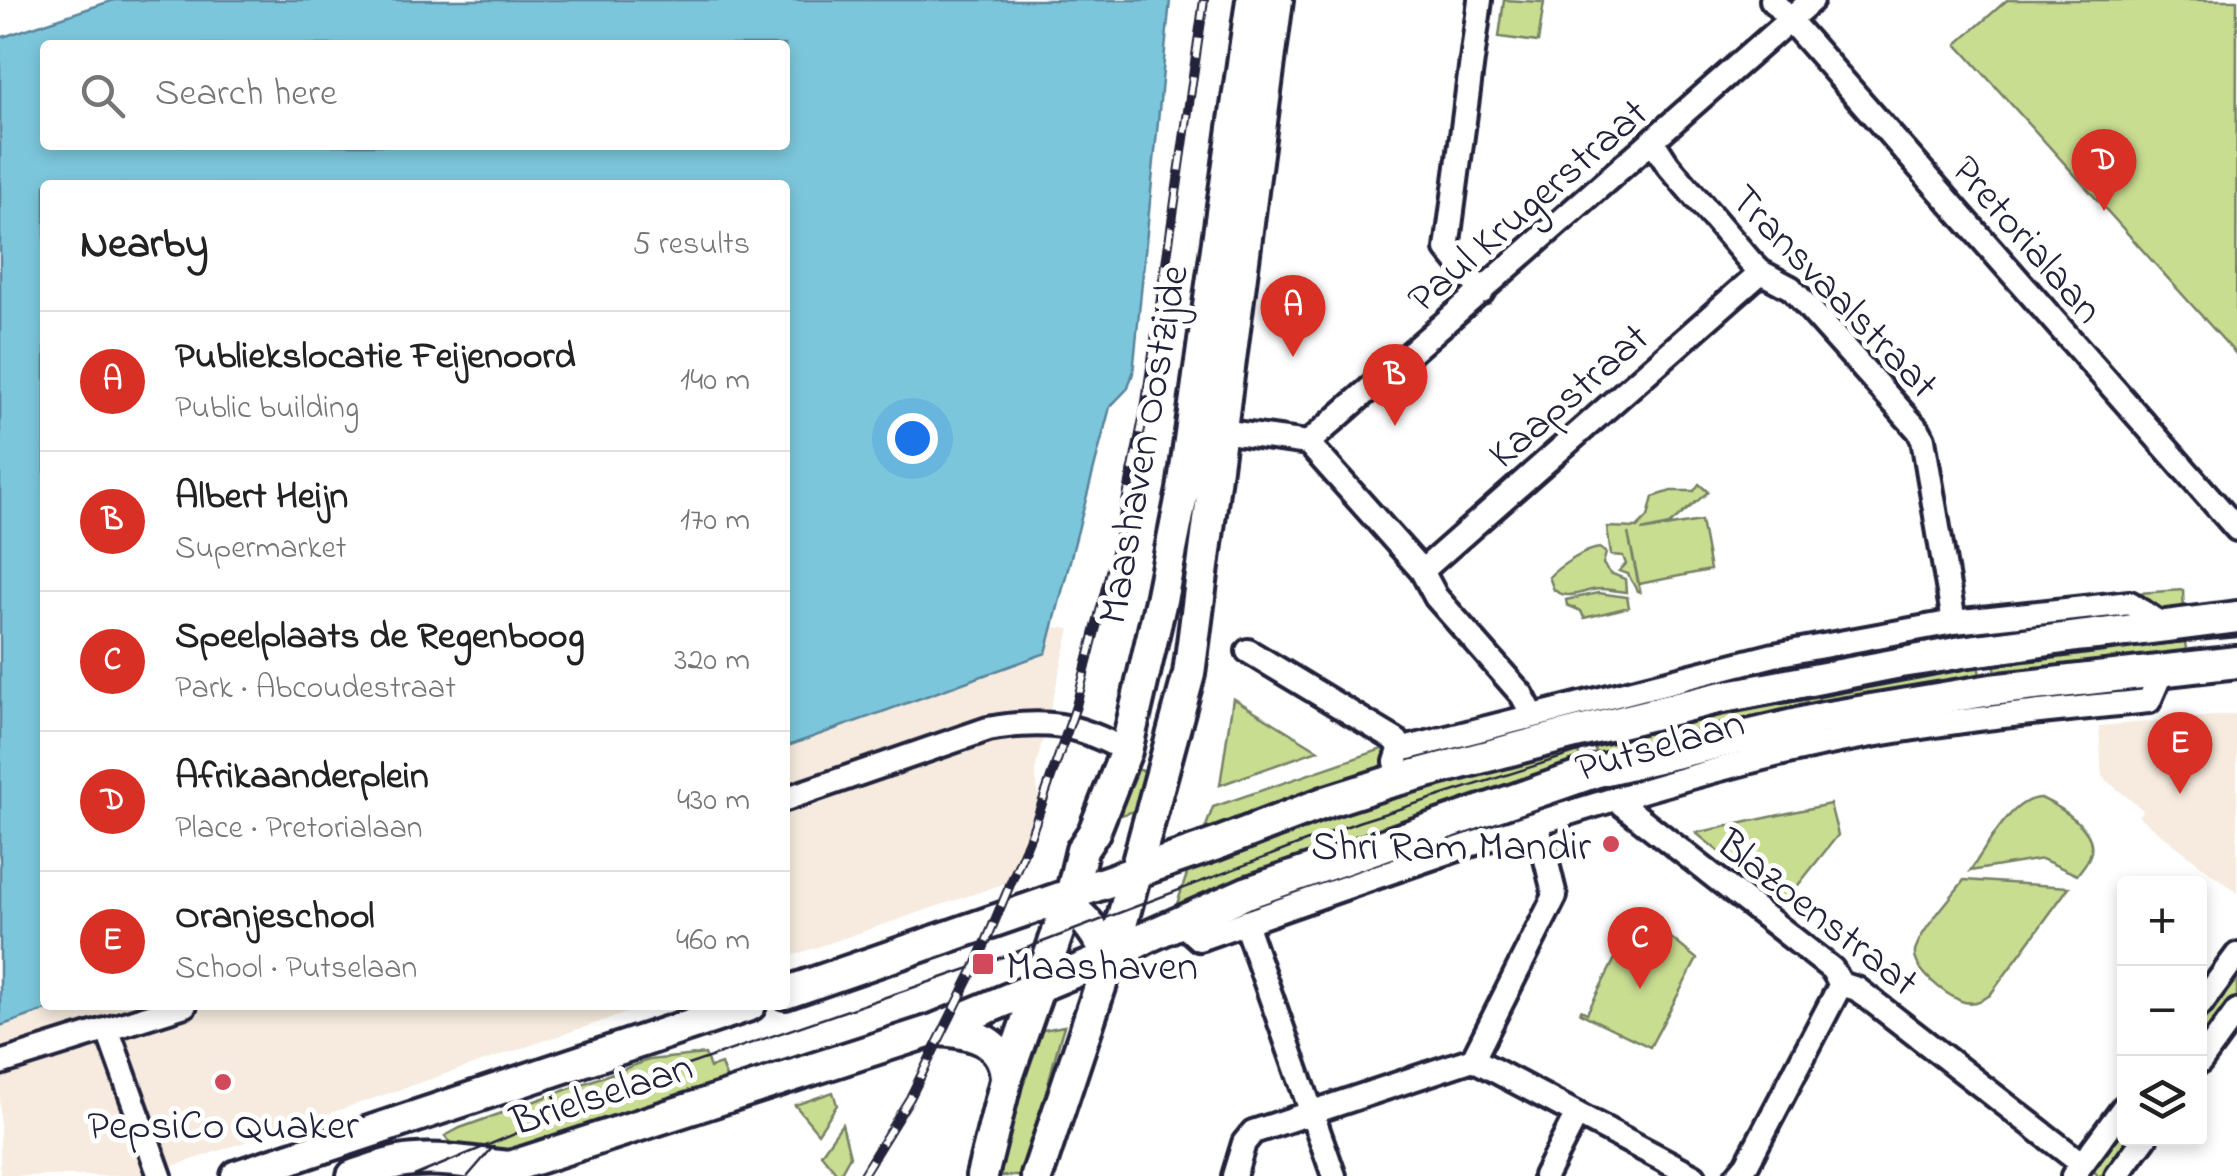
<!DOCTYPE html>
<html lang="en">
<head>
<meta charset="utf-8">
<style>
  body { margin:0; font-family:"Indie Flower",sans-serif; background:#f2f2f2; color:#222 }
  .controls { position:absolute; right:30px; bottom:30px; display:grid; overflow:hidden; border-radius:10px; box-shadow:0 5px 15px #0003 }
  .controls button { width:90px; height:90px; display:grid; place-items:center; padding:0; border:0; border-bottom:2px solid #e0e0e0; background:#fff; color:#222; font:50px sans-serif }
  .you { position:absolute; left:912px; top:438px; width:35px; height:35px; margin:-25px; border:8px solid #fff; border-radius:50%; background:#1a73e8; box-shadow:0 0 0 15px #1a73e833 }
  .badge { display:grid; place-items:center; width:65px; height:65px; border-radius:50%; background:#d93025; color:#fff; font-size:32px; font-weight:700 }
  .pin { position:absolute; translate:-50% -82px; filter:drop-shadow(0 2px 5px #0008) }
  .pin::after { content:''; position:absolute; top:52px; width:35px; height:30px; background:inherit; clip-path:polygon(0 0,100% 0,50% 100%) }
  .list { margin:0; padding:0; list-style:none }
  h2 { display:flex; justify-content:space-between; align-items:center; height:130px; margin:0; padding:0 40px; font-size:42px }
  h2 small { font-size:32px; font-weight:400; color:#767676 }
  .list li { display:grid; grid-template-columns:65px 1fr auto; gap:30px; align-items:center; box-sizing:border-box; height:140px; padding:0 40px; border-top:2px solid #e0e0e0 }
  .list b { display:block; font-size:38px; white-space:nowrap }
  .list p { margin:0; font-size:32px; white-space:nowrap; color:#767676 }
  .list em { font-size:32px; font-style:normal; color:#767676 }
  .icon { flex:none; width:55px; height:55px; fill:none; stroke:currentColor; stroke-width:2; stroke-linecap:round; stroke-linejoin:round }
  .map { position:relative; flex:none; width:2237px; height:1176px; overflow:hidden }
  .search { position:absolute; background:#fff; box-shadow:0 5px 15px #0003; left:40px; top:40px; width:750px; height:110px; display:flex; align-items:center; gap:25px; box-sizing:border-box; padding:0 35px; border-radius:10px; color:#767676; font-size:38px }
  .panel { position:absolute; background:#fff; box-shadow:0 5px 15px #0003; left:40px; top:180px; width:750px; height:830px; border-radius:10px }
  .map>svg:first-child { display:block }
</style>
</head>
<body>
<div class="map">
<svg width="2237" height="1176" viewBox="0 0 2237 1176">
  <rect width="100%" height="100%" fill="#fff"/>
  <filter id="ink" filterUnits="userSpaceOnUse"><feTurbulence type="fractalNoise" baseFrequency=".01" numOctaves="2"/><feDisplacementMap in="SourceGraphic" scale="20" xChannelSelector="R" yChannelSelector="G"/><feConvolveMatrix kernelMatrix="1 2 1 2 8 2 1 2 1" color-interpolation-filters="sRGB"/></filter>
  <g filter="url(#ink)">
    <path fill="#f6ebde" d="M1034 624 1070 629 1035 771 1039 798 1009 882 785 958V710Z
      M2237 714V893L2138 816 2143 810 2102 777 2099 726Z
      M0 993 45 1005H650L144 1176H0Z"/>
    <path fill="#c9dd91" stroke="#768066" stroke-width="2.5" d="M1504 0 1544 2 1538 42 1499 37Z
      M2007 0H2237L2236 354 1957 44Z
      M1699 484 1708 492 1669 525 1641 531 1701 521 1710 570 1639 584 1628 533 1640 592 1637 591 1628 574 1619 571 1626 564 1623 556 1611 555 1607 527 1637 528 1648 517 1653 497 1671 491H1694Z
      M1600 548 1606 553 1603 564 1610 573 1625 579 1626 592C1617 591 1609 589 1601 589 1583 589 1571 602 1554 590L1549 577C1559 566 1586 549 1600 548Z
      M2183 590 2184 614 2164 620 2141 602 2139 593Z
      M1598 593 1627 597 1629 607 1584 618 1581 611 1567 605 1566 600Z
      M1974 632 1975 639 1588 723 1586 713 1801 663Z
      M2184 632 2187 659 1997 681 1993 654Z
      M1977 656 1981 683 1599 765 1591 737Z
      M1233 698 1318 750 1220 785Z
      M1575 741 1583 769 1173 916 1188 871 1206 862 1424 787Z
      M1385 748 1388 758 1379 771 1203 835 1213 807Z
      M1135 769 1154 773 1143 808 1118 816Z
      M2041 798C2060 807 2099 830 2090 855 2088 862 2081 869 2077 875L2042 859 1970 871C1986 848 2012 797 2041 798Z
      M1830 804 1838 835 1783 904 1696 833Z
      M1964 880 2069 887 1990 995C1982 1001 1972 1005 1961 1001 1945 994 1913 970 1915 952 1918 933 1952 897 1964 880Z
      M1639 912 1697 959 1650 1047 1580 1013 1581 1010 1587 1013Z
      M2237 966V1003L2200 1054V1016Z
      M1064 1026C1048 1076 1040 1126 1025 1176H994L1011 1096 1038 1031Z
      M705 1054 710 1068 721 1064 729 1085 524 1155 455 1147 445 1136 460 1128 649 1060Z
      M833 1092 837 1105 818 1133 795 1105Z
      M2124 1117V1138L2137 1139 2109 1176H2098L2089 1165Z
      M842 1124 850 1156 839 1176 821 1154Z"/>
    <path fill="#7cc6db" stroke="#58849b" stroke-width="2.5" fill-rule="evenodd" d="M114 0H1170L1133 373 1128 388 1110 407 1046 653 785 747V185H45V1005H61L0 1026V38ZM45 45H785V145H45Z"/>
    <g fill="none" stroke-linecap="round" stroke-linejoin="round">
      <defs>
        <path id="street" d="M1480 0 1447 249 1482 292
          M1772 0 2237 529
          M1653 142 1668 165 1750 261 1761 272 1791 288 1919 431 1923 439 1954 622
          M1221 431 1308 443 1812 0
          M1308 443 1422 571 1436 597 1522 695 1532 714
          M1422 571 1761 272
          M1248 651 1397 741 1400 750 1396 762
          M1400 750 1774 655 1954 622 2130 603 2165 627
          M785 799 988 729C1045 719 1076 723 1126 751
          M1615 799 1832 969 1841 984 1857 989 2082 1164
          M1180 922 1199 939C1389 872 1580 803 1775 755 1897 725 2025 713 2149 701L2163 669
          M1245 923 1334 1176
          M2200 1005 2237 955
          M108 1031 160 1176
          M1473 1059 1694 1176
          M2200 1062 2237 1011
          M0 1063 185 1005
          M1234 1176 1244 1143 1253 1132 1473 1059 1555 896 1537 823
          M1545 1176 1577 1114
          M1737 1176 1747 1164 1841 984
          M2073 1176 2124 1107
          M2117 1176 2145 1138"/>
        <path id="secondary" d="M1048 904C1085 907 1092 930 1110 957
          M785 993 1214 845 1329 801 1389 782 1567 735 1718 698 1962 652 2237 617
          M934 1030C969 1031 1006 1039 1006 1080
          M237 1176 750 1005
          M353 1176C368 1171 383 1165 399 1162 435 1155 473 1164 510 1167L934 1030 1110 957 1147 937 1246 893 1594 772 1823 718 1991 690 2237 662
          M982 1176 1006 1080 1072 892 1082 850 1094 832 1126 751 1161 600 1183 490 1252 0
          M1037 1176 1122 921 1189 674 1277 0"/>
      </defs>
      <use href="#street" stroke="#22223b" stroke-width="30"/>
      <use href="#secondary" stroke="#22223b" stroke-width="38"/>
      <use href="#street" stroke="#fff" stroke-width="22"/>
      <use href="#secondary" stroke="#fff" stroke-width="30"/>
      <path stroke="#22223b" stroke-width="2.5" d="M414 1176 647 1079 1011 954 1358 822 1588 749 1713 716 1903 678 2079 652 2237 637
        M468 1176 493 1147"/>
      <defs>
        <path id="rail" d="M862 1176 910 1098 977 963 1031 835 1076 706 1120 532 1145 409 1204 0"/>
      </defs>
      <use href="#rail" stroke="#22223b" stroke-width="10"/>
      <use href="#rail" stroke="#fff" stroke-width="6" stroke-dasharray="19" stroke-linecap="butt"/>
    </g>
  </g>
  <g fill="#d1495b" stroke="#fff" stroke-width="4">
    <circle cx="1611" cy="844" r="10"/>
    <rect x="971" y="952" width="24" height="24" rx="5"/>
    <circle cx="223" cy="1082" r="10"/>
  </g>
  <g text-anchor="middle" stroke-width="10" stroke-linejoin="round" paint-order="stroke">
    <g font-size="42" fill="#22223b" stroke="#fff">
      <text transform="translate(1526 204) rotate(-41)" y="15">Paul Krugerstraat</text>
      <text transform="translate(2029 238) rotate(49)" y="15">Pretorialaan</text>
      <text transform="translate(1836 290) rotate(46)" y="15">Transvaalstraat</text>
      <text transform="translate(1567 394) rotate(-41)" y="15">Kaapstraat</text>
      <text transform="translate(1141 444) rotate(-80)" y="15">Maashaven Oostzijde</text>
      <text transform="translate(1659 743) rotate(-16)" y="15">Putselaan</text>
      <text transform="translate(1819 911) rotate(38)" y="15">Blazoenstraat</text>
      <text transform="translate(601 1092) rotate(-18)" y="15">Brielselaan</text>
    </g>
    <g font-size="42" fill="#22223b" stroke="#fff" text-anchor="end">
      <text x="1591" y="859">Shri Ram Mandir</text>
      <text x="1006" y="979" text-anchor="start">Maashaven</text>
      <text x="223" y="1138" text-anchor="middle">PepsiCo Quaker</text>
    </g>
  </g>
</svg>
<div class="controls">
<button>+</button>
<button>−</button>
<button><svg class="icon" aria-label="layers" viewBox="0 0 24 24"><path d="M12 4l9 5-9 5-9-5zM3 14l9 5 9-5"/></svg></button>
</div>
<div class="you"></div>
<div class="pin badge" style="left:1293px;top:357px">A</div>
<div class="pin badge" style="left:1395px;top:426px">B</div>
<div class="pin badge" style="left:1640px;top:989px">C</div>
<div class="pin badge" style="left:2104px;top:211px">D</div>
<div class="pin badge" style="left:2180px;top:794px">E</div>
<div class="search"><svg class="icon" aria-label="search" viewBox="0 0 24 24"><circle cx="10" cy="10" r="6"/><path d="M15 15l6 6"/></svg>Search here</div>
<section class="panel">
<h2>Nearby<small>5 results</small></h2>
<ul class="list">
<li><span class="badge">A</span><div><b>Publiekslocatie Feijenoord</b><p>Public building</p></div><em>140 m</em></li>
<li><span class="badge">B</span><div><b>Albert Heijn</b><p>Supermarket</p></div><em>170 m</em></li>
<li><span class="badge">C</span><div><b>Speelplaats de Regenboog</b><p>Park · Abcoudestraat</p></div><em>320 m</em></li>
<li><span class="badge">D</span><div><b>Afrikaanderplein</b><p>Place · Pretorialaan</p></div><em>430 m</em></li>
<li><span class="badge">E</span><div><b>Oranjeschool</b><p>School · Putselaan</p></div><em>460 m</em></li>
</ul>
</section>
</div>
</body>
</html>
